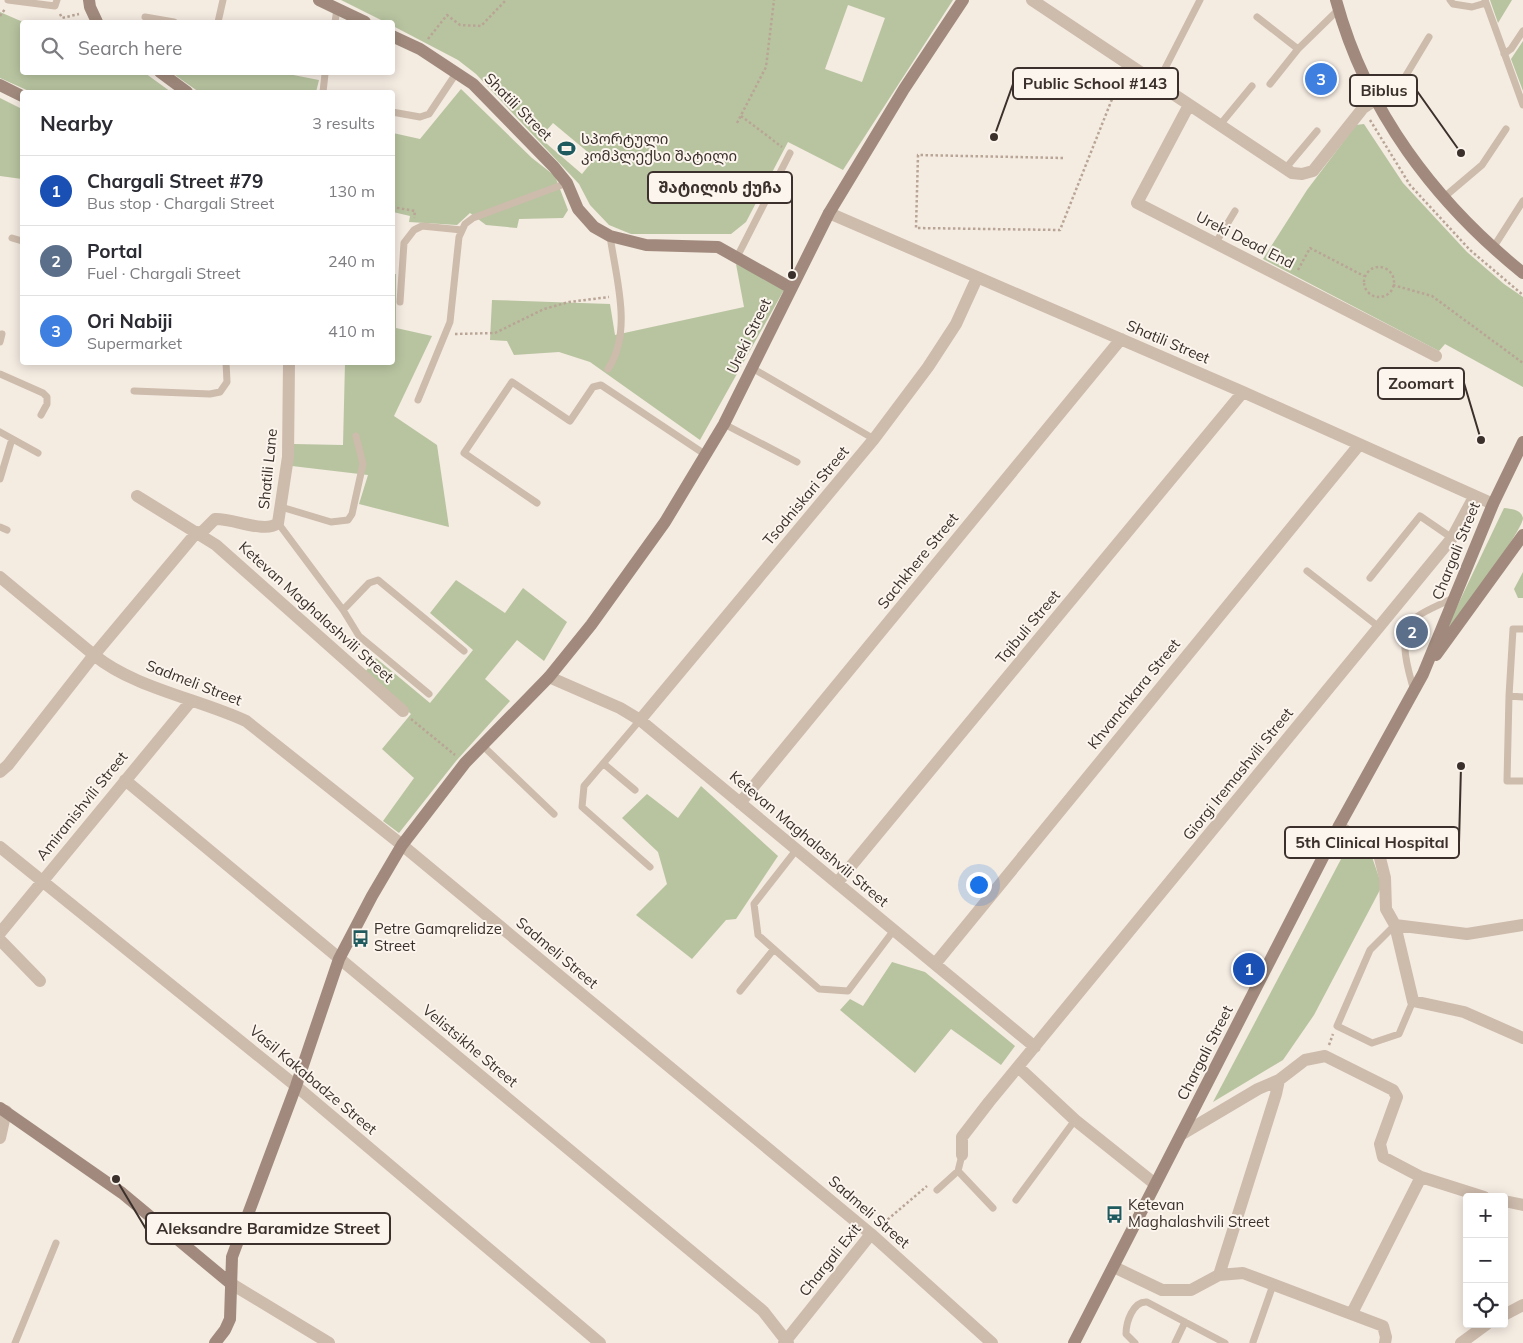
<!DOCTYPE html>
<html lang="en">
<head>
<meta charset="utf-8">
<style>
  body { margin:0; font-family:Mulish,"Noto Sans Georgian",sans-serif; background:#f2f2f3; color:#2b2b33 }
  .controls { position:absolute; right:15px; bottom:15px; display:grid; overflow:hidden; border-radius:5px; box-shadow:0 2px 12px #0003 }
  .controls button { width:45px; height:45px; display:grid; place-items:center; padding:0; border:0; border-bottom:1px solid #e1e1e2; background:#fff; color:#2b2b33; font:25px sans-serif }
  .you { position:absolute; left:978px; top:884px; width:18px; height:18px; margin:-12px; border:4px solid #fff; border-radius:50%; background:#1a73e8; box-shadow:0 0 0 8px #1a73e833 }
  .badge { display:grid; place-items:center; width:32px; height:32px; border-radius:50%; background:#ea580c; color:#fff; font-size:16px; font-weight:700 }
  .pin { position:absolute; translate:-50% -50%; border:2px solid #fff; box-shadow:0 1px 5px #0006 }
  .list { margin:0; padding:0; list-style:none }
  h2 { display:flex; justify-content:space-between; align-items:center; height:65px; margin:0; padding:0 20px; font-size:21px }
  h2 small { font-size:16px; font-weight:400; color:#7c7c81 }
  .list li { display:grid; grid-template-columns:32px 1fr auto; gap:15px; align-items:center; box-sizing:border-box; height:70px; padding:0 20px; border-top:1px solid #e1e1e2 }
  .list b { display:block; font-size:19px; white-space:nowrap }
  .list p { margin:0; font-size:16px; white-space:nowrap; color:#7c7c81 }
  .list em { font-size:16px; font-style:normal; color:#7c7c81 }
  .icon { flex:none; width:28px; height:28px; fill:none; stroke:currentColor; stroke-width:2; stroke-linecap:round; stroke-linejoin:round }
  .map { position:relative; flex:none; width:1523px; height:1343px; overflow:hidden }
  .search { position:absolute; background:#fff; box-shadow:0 2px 12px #0003; left:20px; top:20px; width:375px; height:55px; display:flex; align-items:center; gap:12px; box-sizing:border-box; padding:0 18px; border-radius:5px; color:#7c7c81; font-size:19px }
  .panel { position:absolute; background:#fff; box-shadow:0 2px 12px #0003; left:20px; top:90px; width:375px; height:275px; border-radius:5px }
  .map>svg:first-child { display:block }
</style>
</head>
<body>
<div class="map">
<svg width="1523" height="1343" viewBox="0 0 1523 1343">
  <rect width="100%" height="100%" fill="#f4ebe1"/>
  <path fill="#b8c4a0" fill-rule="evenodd" d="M341 0H953L843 170 788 142 746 222 731 234H631L609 225 590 205 579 184 476 74 458 60 393 26 392 22H385ZM848 5 885 18 862 82 825 69ZM553 123 595 158 582 174 540 138Z
    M1490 0H1512L1498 23Z
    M0 12 23 22 22 72 145 73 171 92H31L0 78Z
    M1523 41V91L1511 59Z
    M172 73H283L319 80 316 92H199Z
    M461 89 532 158 555 176 568 210 563 218 519 219 517 228 486 225 470 213 457 225 409 222 410 216 393 212V133L420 139Z
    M0 98 22 109V179L0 176Z
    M1364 124 1403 183 1467 252 1504 284 1523 297V387L1445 344 1439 351 1263 259 1307 190 1356 125Z
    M736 264 785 288 700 440 590 362 559 352 514 355 507 341 490 340 492 300 610 304 615 335 744 307Z
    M392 274H396V328L432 336 394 416 437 445 449 527 359 504 368 475 292 466 294 444 343 445 345 363 392 362Z
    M1504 508C1511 509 1521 509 1523 518 1523 531 1453 624 1441 640Z
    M1523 572V598H1518L1514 589Z
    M456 580 505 613 523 588 567 622 544 661 517 640 485 679 510 701 456 761 399 833 383 821 414 778 382 749 411 714 365 672 376 658 430 703 473 650 430 613Z
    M701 786 778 856 736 919 726 920 692 959 636 915 667 884 658 852 622 818 647 794 678 818Z
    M1349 844 1372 857 1382 886 1314 1015 1283 1060 1213 1102Z
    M892 962 925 972 1015 1046 1001 1065 951 1029 915 1073 840 1010 850 999 863 1006Z"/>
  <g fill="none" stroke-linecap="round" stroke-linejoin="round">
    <path stroke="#b9a596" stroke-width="2.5" stroke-dasharray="2.5 2.5" stroke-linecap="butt" d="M60 14 62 18 79 14
      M0 16 5 9
      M428 39 447 15 460 25 481 26 506 0
      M741 116 782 147
      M1370 120 1410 185 1470 250 1523 295
      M737 123 766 67 774 0
      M1063 158 918 155 916 228 1060 230 1122 74
      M392 207 415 211 414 218
      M1364 282a15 15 0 1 1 30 0a15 15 0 1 1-30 0Z
      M1298 270 1310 248 1364 276
      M1393 285 1432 296 1523 363
      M455 334 495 333 544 309 569 302 609 297
      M411 719 455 755
      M1329 1045 1333 1034
      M880 1226 927 1186"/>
    <path stroke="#cdbbac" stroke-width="7" d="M8 0 55 6 57 0
      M1450 0 1453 4 1472 7 1486 3
      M1485 0 1523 105
      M145 17 174 22
      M1257 17 1298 49
      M218 22 223 0
      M335 22 337 9
      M1504 54 1511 49 1523 31
      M1157 84 1200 0
      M1270 84 1298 49 1339 9
      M323 92 325 74
      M1375 100 1399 87 1429 37
      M392 112 420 117 429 114 457 72
      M1219 126 1252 86
      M1285 169 1317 131
      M1443 198 1482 165 1506 129
      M12 238 22 241
      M1215 244 1235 211
      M1493 248 1523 201
      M737 257 790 153
      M400 302 404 243 414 230 422 226 462 230
      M0 342 2 334
      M752 368 874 439
      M608 369C633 332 616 278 610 236
      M0 374 43 393 47 397V404L41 415
      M134 391 210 394 220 392 227 382 226 362
      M418 400 450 322 459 237 465 224 473 218 567 183
      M724 424 797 462
      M0 432 38 453
      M0 479 12 439
      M537 503 464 453 512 382 570 421 593 387 601 385 706 455
      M281 507 331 522 348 520 352 514 363 464 356 436
      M278 523 343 610 359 636 429 694
      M0 527 7 530
      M1307 571 1379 627
      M1370 578 1420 516 1452 538
      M343 610 369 583 378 580 464 651
      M1414 691C1408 668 1395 634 1418 616 1428 609 1442 604 1453 598
      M1509 696 1513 629H1523
      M1523 697 1509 696 1507 781H1523
      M640 720 584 786 582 807 650 867
      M483 746 554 814
      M604 764 635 790
      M797 849 754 904 758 935 819 989 848 991 894 930
      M1395 925 1370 950 1337 1026 1372 1043 1399 1034 1413 1001
      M740 991 774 949
      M962 1155 958 1171 993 1208
      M937 1190 958 1171
      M1016 1200 1075 1120
      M1253 1342 1273 1285
      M15 1343 56 1243
      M1135 1343 1126 1334C1126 1322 1133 1301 1147 1302L1225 1343
      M1175 1343 1185 1322"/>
    <path stroke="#cdbbac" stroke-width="12" d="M1032 0 1292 173 1302 174 1313 171 1363 108 1375 100
      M1189 105 1137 203 1436 356
      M829 213 1243 392 1493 504
      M137 496 216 545 403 711
      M200 534 215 519C233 518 265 534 278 523L288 457 289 362
      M0 577 94 655 197 532
      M549 677 620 708 640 720 1035 1047
      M640 720 874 439 928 367 956 324 977 278
      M0 772 8 765 94 655C134 688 199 699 246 721L402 845 871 1234 992 1343
      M125 780 763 1311 788 1343
      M740 803 1121 339
      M1339 826 1379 854 1385 878 1386 909 1395 925 1467 934 1523 925
      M0 847 296 1086 600 1343
      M837 883 1243 392
      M1395 925 1413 1001 1464 1012 1523 1038
      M0 933 191 701
      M0 940 40 981
      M935 964 1359 445
      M1018 1067 1075 1120 1155 1184
      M1182 1134 1258 1089 1279 1080
      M0 1138 6 1111
      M962 1155V1137L989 1102 1452 538 1474 497
      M1504 1201 1523 1205
      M1114 1267 1162 1290H1191L1219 1275 1243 1273 1383 1326 1386 1337 1385 1343
      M1219 1275 1276 1094 1279 1080 1305 1060 1325 1056 1393 1090 1397 1097 1380 1144 1383 1157 1421 1177 1484 1197
      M230 1283 329 1343
      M1352 1313 1421 1177
      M1504 1315 1523 1305
      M784 1343 871 1234
      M1461 1343 1487 1324"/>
    <path stroke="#a18a7d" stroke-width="12" d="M89 0 90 7 97 22
      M319 0 365 22
      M1336 0C1366 111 1435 202 1523 273
      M392 36 420 49 473 84 554 167 567 183 578 209 594 227 610 236 646 245 718 247 791 288
      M160 72 187 92
      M0 85 22 96
      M1436 655 1523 535
      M0 1108 122 1193 230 1283
      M215 1343 225 1330 230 1319 232 1257 296 1086 339 959 372 896 402 845 465 763 549 677 591 625 665 522 724 424 829 213 904 89 963 0
      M1074 1343 1339 826 1423 674 1493 504 1523 442"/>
  </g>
  <defs>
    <symbol id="stadium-bare" viewBox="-9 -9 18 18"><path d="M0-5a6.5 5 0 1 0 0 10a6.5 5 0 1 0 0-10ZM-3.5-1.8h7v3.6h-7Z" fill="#1f5a5e" stroke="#fbf5ee" stroke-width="2.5" paint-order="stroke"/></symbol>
    <symbol id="bus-bare" viewBox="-9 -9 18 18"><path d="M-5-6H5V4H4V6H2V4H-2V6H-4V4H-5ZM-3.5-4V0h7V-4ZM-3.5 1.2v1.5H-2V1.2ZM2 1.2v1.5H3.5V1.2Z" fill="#1f5a5e" stroke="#fbf5ee" stroke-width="2.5" paint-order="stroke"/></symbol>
  </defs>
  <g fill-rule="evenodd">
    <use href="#stadium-bare" x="554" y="136" width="25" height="25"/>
    <use href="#bus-bare" x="348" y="926" width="25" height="25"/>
    <use href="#bus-bare" x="1102" y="1202" width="25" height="25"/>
  </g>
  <g text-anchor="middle" stroke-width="4" stroke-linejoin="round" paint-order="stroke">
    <g font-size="15" fill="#3b302b" stroke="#fbf5ee">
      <text transform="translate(518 107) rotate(45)" y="5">Shatili Street</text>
      <text transform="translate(1245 240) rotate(27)" y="5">Ureki Dead End</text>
      <text transform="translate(749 336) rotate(-64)" y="5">Ureki Street</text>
      <text transform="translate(1168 342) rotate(23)" y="5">Shatili Street</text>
      <text transform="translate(268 469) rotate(-84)" y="5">Shatili Lane</text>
      <text transform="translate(806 496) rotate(-50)" y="5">Tsodniskari Street</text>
      <text transform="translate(1456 551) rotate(-68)" y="5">Chargali Street</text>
      <text transform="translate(918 561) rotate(-51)" y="5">Sachkhere Street</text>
      <text transform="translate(316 612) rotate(42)" y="5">Ketevan Maghalashvili Street</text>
      <text transform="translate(1028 627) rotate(-50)" y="5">Tqibuli Street</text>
      <text transform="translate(194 683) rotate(21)" y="5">Sadmeli Street</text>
      <text transform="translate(1134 694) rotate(-51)" y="5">Khvanchkara Street</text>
      <text transform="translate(1238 774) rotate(-51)" y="5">Giorgi Iremashvili Street</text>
      <text transform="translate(82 806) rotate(-51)" y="5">Amiranishvili Street</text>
      <text transform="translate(809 839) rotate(40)" y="5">Ketevan Maghalashvili Street</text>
      <text transform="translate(557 953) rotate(40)" y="5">Sadmeli Street</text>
      <text transform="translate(470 1046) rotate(40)" y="5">Velistsikhe Street</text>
      <text transform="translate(1205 1053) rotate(-63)" y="5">Chargali Street</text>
      <text transform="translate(313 1080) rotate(40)" y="5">Vasil Kakabadze Street</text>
      <text transform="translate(869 1212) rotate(41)" y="5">Sadmeli Street</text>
      <text transform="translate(830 1260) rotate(-51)" y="5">Chargali Exit</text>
    </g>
    <g font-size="15" fill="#3b302b" stroke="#fbf5ee" text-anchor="start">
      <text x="581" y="144">სპორტული<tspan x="581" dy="17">კომპლექსი შატილი</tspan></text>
      <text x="374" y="934">Petre Gamqrelidze<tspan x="374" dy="17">Street</tspan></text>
      <text x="1128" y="1210">Ketevan<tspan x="1128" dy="17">Maghalashvili Street</tspan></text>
    </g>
  </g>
  <path fill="none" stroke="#3b302b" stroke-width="2" d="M994 137L1013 84M1461 153L1417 91M792 275L792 187M1481 440L1464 383M1461 766L1459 843M116 1179L146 1229"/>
  <g fill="#3b302b" stroke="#fbf5ee" stroke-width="2">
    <circle cx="994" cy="137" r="5"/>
    <circle cx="1461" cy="153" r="5"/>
    <circle cx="792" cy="275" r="5"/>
    <circle cx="1481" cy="440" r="5"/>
    <circle cx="1461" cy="766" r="5"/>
    <circle cx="116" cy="1179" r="5"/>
  </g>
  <g fill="#fbf5ee" stroke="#3b302b" stroke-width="2">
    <rect x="1013" y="68" width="165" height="31" rx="5"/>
    <rect x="1350" y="75" width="67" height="31" rx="5"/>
    <rect x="648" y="172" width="144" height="31" rx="5"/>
    <rect x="1378" y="368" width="86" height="31" rx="5"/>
    <rect x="1285" y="827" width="174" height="31" rx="5"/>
    <rect x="146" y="1213" width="244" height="31" rx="5"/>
  </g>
  <g font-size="16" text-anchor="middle" font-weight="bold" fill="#3b302b">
    <text x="1095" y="89">Public School #143</text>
    <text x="1384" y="96">Biblus</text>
    <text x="720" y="193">შატილის ქუჩა</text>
    <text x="1421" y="389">Zoomart</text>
    <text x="1372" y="848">5th Clinical Hospital</text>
    <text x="268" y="1234">Aleksandre Baramidze Street</text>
  </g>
</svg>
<div class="controls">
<button>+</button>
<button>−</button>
<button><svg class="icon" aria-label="locate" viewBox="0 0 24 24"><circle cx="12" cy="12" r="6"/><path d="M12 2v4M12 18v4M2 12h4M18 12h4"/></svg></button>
</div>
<div class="you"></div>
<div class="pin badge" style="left:1249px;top:969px;background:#1a4fb4">1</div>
<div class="pin badge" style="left:1412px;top:632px;background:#5c6f8a">2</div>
<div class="pin badge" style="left:1321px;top:79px;background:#3f7fe0">3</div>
<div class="search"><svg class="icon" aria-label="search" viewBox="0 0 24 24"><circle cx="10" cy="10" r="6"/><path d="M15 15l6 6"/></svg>Search here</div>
<section class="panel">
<h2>Nearby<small>3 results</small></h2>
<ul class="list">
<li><span class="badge" style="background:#1a4fb4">1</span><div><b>Chargali Street #79</b><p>Bus stop · Chargali Street</p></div><em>130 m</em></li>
<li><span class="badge" style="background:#5c6f8a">2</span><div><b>Portal</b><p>Fuel · Chargali Street</p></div><em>240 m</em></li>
<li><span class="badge" style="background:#3f7fe0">3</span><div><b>Ori Nabiji</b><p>Supermarket</p></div><em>410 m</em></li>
</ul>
</section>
</div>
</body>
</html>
